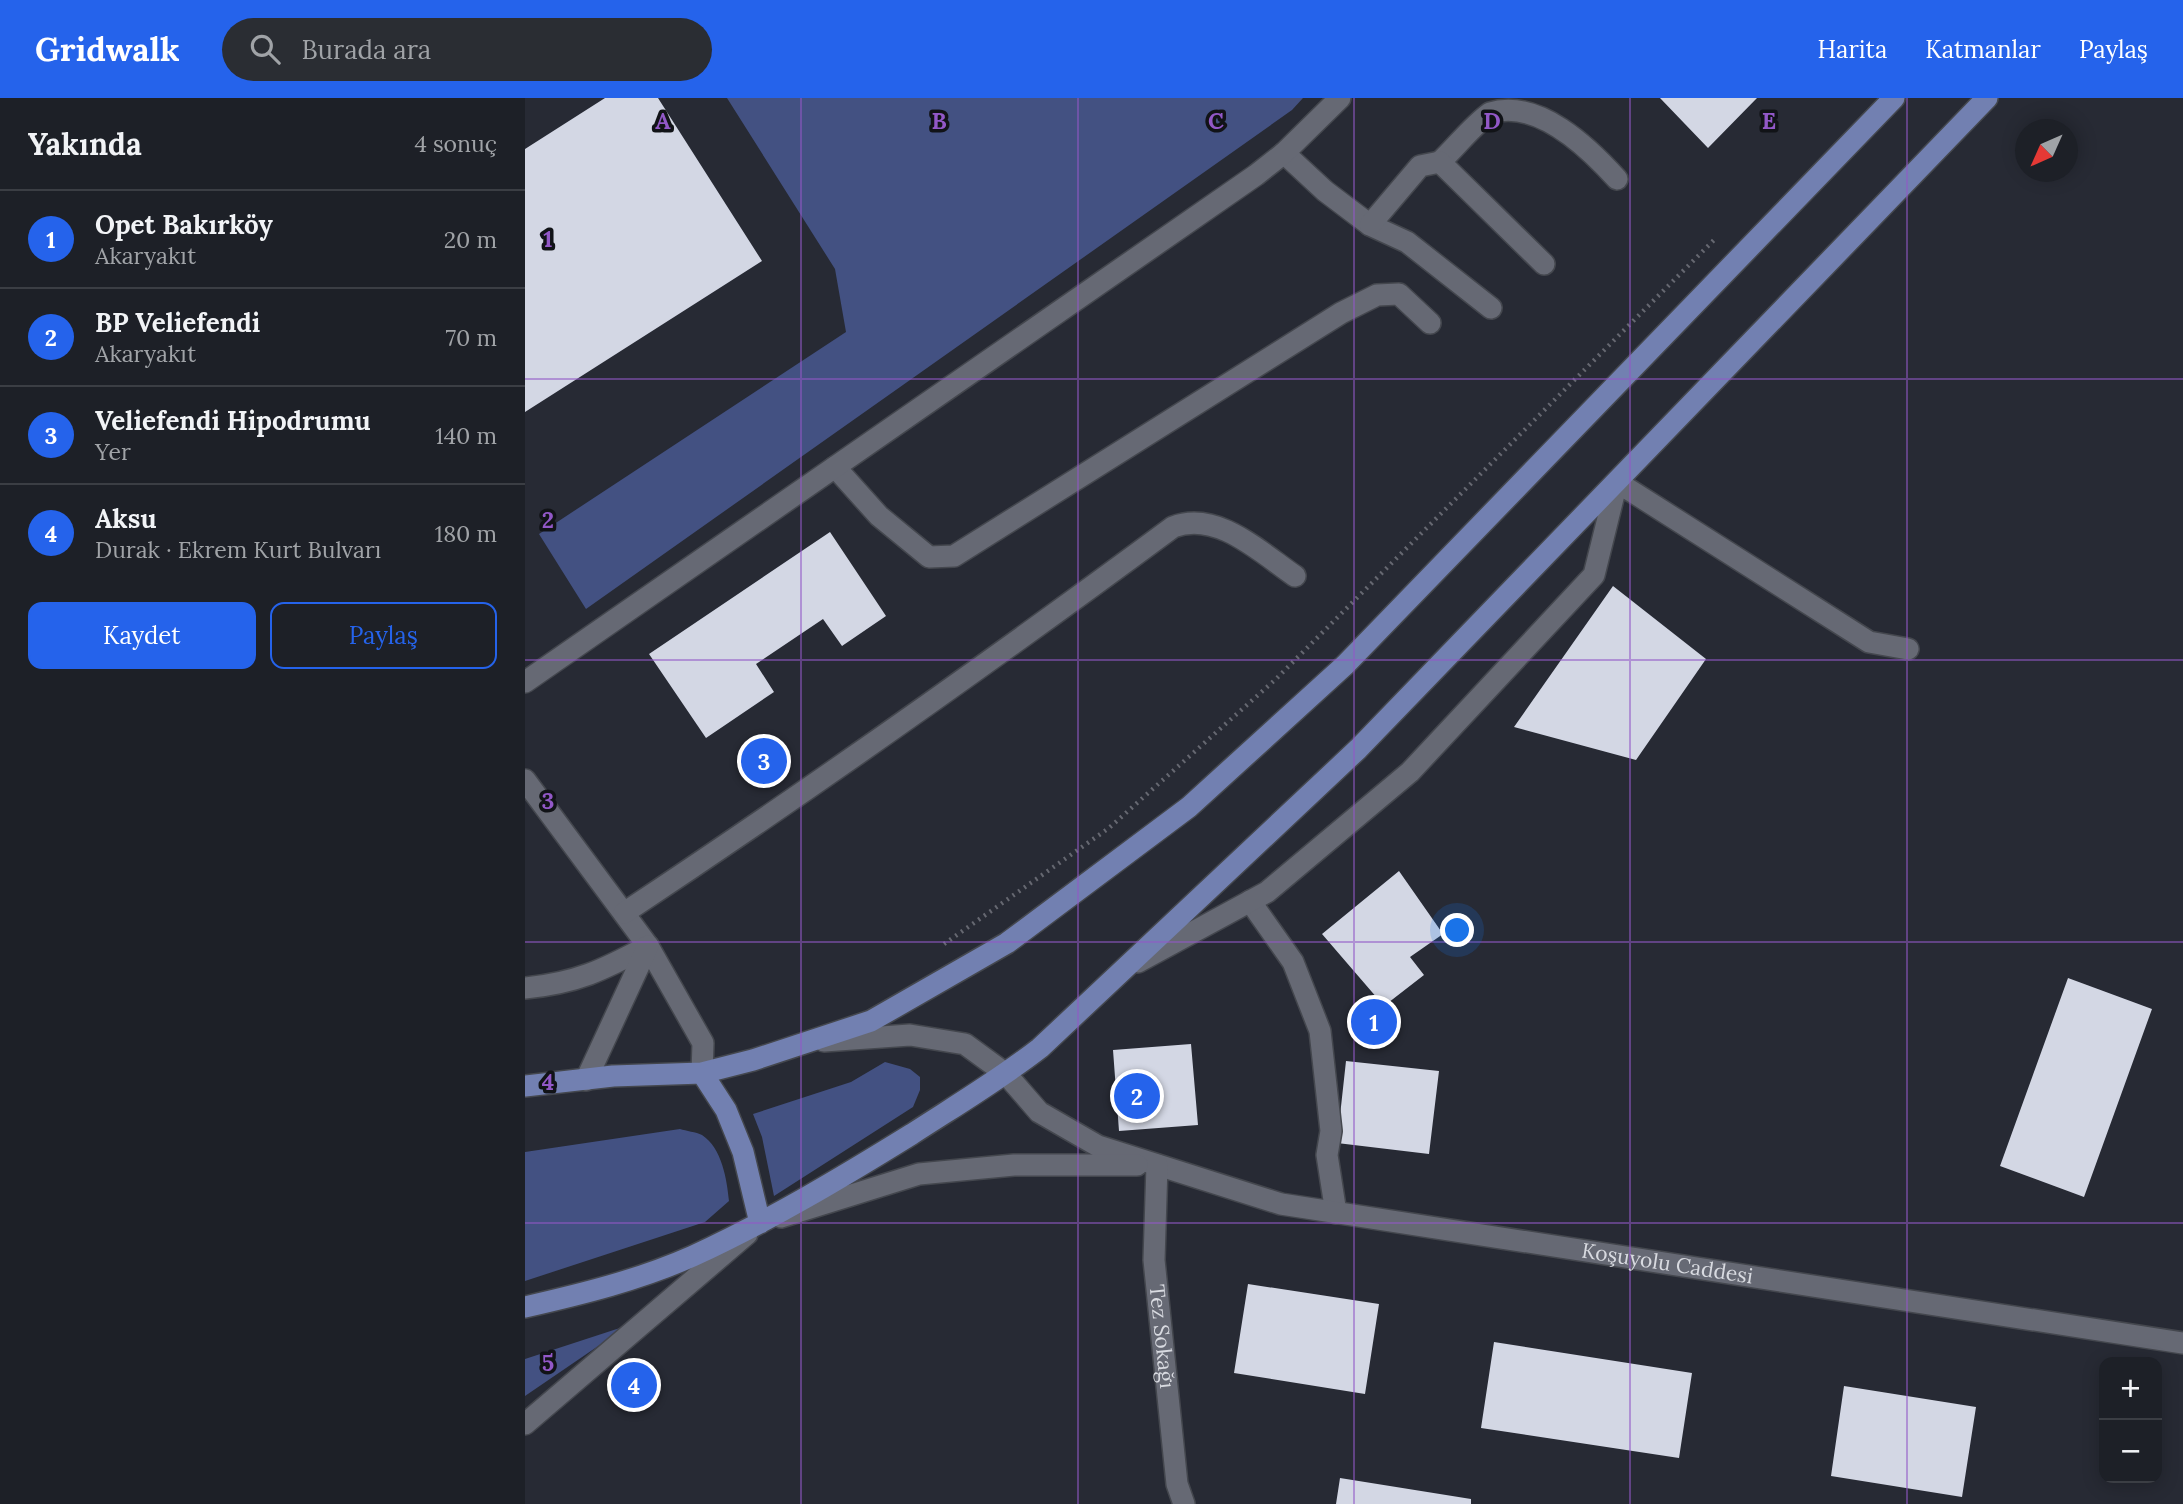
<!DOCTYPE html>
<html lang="tr">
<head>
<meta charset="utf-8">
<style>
  body { margin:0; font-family:Lora,serif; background:#2a2d33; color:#f1f3f6 }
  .controls { position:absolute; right:21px; bottom:21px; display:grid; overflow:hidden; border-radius:14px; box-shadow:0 4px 18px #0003 }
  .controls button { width:63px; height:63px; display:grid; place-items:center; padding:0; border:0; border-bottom:2px solid #3b3e44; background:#1d2027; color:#f1f3f6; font:35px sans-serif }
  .compass { position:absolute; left:1490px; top:21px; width:63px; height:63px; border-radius:50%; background:#1d2027; box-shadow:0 4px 18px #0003; rotate:225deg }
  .you { position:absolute; left:933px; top:833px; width:24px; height:24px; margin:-18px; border:5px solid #fff; border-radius:50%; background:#1a73e8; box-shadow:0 0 0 10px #1a73e833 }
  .badge { display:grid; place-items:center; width:46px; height:46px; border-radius:50%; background:#2563eb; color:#fff; font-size:23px; font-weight:700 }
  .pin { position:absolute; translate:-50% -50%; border:4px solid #fff; box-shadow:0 2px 7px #0006 }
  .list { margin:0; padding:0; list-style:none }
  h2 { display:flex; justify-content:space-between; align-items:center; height:91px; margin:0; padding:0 28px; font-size:30px }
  h2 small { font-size:23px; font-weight:400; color:#a0a3a7 }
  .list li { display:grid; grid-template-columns:46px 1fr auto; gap:21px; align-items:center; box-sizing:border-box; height:98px; padding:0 28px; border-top:2px solid #3b3e44 }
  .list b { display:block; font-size:26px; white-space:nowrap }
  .list p { margin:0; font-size:23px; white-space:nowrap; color:#a0a3a7 }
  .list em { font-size:23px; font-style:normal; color:#a0a3a7 }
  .actions { display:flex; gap:14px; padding:21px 28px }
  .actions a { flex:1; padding:16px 0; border:2px solid #2563eb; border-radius:14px; text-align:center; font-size:24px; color:#2563eb }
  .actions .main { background:#2563eb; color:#fff }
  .icon { flex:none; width:38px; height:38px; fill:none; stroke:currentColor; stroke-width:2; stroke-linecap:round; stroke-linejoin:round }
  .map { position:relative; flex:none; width:1658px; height:1406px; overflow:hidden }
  header { display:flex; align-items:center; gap:42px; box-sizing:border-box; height:98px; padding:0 35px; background:#2563eb; color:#fff }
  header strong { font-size:33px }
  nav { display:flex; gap:38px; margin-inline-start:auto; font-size:24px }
  .search { width:490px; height:63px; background:#2a2d33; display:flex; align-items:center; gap:18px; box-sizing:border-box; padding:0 24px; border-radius:38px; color:#a0a3a7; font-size:26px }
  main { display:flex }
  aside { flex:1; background:#1d2027 }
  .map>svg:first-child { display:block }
</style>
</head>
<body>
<header>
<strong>Gridwalk</strong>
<div class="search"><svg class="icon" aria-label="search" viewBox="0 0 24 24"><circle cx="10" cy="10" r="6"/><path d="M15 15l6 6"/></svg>Burada ara</div>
<nav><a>Harita</a><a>Katmanlar</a><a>Paylaş</a></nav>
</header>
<main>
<aside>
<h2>Yakında<small>4 sonuç</small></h2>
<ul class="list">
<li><span class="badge">1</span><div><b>Opet Bakırköy</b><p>Akaryakıt</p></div><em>20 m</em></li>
<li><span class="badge">2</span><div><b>BP Veliefendi</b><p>Akaryakıt</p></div><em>70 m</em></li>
<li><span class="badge">3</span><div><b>Veliefendi Hipodrumu</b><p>Yer</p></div><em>140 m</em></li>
<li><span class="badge">4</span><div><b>Aksu</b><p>Durak · Ekrem Kurt Bulvarı</p></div><em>180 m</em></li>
</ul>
<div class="actions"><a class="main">Kaydet</a><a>Paylaş</a></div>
</aside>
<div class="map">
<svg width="1658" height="1406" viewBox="0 0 1658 1406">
  <rect width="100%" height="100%" fill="#272a34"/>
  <path fill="#435182" d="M202 0H778L767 12 61 511 14 436 321 234 310 171Z
    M360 964 385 971 395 979V992L388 1009 249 1098 237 1039 228 1016 326 984Z
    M155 1031C161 1033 171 1034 177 1037 197 1050 202 1082 204 1103L180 1124 0 1183V1054Z
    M104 1227 0 1298V1261Z"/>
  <path fill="#d3d7e4" d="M80 0H133L237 163 0 314V51Z
    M1135 0H1232L1183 50Z
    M305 434 361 518 317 548 298 521 231 566 249 594 181 640 124 556Z
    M1088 488 1181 561 1111 662 989 629Z
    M874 773 918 836 885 859 899 877 859 908 797 836Z
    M1543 880 1627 911 1559 1099 1475 1068Z
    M666 946 673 1027 594 1033 588 952Z
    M821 963 914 973 904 1056 812 1045Z
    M723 1186 854 1206 840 1296 709 1275Z
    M969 1244 1167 1275 1154 1360 956 1330Z
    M1319 1288 1451 1309 1437 1399 1306 1378Z
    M815 1380 946 1401V1406H811Z"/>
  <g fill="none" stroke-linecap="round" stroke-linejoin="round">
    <defs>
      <g id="minor">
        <path d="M759 55 800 93 845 127 882 144 966 210"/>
        <path d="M915 64C931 49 947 28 965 15 1013 0 1064 50 1092 81"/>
        <path d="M845 127 895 68 915 64 1019 166"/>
        <path d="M310 369 354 418 404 459 429 458 816 215 852 197 874 196 905 225"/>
        <path d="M0 584 731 77 759 55 815 0"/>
        <path d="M0 682 123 848 178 945 177 975"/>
        <path d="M725 803 768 864 795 933 806 1033 802 1057 811 1115"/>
        <path d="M99 815C286 691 468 562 648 429 692 412 735 454 770 478"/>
        <path d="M613 864 742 794 885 674 1069 477 1092 384 1344 544 1383 551"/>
        <path d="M0 890C52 885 78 872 123 848"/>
        <path id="s1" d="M299 943 385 937 440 946 481 976 514 1014 573 1048 756 1106 1658 1245"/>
        <path d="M61 982 123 848"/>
        <path id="s2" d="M632 1067 629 1162 652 1386 659 1406"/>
        <path d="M256 1119 394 1076 489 1067H612"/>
        <path d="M0 1326 222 1136"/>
      </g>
      <path id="major" d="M177 975 201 1012 218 1054 235 1125
        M0 988 88 978 177 975 228 962 346 923 482 845 664 709 820 567 1369 0
        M0 1209C57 1196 114 1182 168 1158 244 1123 316 1080 387 1036 430 1008 474 982 515 950L833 651 1462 0"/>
    </defs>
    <use href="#minor" stroke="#44474e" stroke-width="24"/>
    <use href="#major" stroke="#44474e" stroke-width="24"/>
    <path stroke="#666871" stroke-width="4.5" stroke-dasharray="2 5" stroke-linecap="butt" d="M419 846 584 730 751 581 1189 142"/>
    <use href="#minor" stroke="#666974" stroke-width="21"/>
    <use href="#major" stroke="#7280b1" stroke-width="21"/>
  </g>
  <path fill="none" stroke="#9258c7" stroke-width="2" stroke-opacity="0.55" d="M276 0V1406M553 0V1406M829 0V1406M1105 0V1406M1382 0V1406M0 281H1658M0 562H1658M0 844H1658M0 1125H1658"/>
  <g text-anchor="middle" stroke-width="7" stroke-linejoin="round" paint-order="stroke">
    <g font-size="21" fill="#d8dae0" stroke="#111317">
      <text dy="7" stroke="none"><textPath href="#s1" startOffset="894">Koşuyolu Caddesi</textPath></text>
      <text dy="7" stroke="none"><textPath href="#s2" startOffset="172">Tez Sokağı</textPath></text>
    </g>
  </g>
  <g font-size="23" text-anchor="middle" font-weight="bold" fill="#9258c7" stroke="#111317" stroke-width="7" stroke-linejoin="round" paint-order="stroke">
    <text x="138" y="31">A</text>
    <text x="414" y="31">B</text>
    <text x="691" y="31">C</text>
    <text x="967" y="31">D</text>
    <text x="1244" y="31">E</text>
    <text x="23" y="149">1</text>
    <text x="23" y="430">2</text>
    <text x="23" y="711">3</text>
    <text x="23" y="992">4</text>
    <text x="23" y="1273">5</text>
  </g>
</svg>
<div class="controls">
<button>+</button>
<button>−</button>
</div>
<svg class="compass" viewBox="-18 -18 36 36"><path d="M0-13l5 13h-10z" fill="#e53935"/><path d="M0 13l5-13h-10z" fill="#a0a3a7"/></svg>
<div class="you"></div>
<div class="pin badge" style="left:849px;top:924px">1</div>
<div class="pin badge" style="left:612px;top:998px">2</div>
<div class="pin badge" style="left:239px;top:663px">3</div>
<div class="pin badge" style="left:109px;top:1287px">4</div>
</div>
</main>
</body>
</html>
